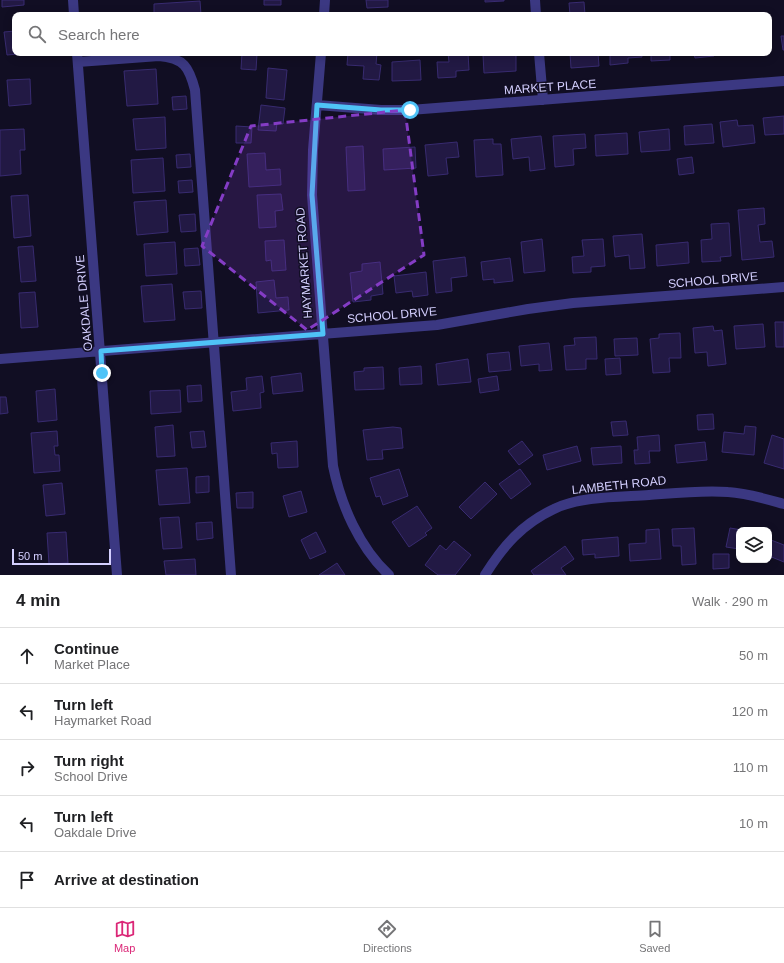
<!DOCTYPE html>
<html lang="en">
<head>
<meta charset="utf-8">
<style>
  body { margin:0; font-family:Helvetica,sans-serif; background:#f6f6f6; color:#202124 }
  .controls { position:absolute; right:12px; bottom:12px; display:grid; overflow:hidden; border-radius:8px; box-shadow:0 2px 10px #0003 }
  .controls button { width:36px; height:36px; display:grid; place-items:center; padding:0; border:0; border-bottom:1px solid #e0e0e0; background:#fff; color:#202124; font:20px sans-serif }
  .scale { position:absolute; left:12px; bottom:10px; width:99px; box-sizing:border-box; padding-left:4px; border:2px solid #d4cfff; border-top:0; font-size:11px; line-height:14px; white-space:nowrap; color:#d4cfff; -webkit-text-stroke:3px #110e23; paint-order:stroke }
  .stop { position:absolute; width:12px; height:12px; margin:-9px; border:3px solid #4fc3f7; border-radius:50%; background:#fff }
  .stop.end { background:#4fc3f7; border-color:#fff; box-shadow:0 1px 4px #0008 }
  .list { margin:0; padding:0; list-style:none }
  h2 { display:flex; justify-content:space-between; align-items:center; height:52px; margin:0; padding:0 16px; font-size:17px }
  h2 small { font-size:13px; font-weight:400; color:#757577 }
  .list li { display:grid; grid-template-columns:26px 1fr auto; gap:12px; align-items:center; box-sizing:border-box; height:56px; padding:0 16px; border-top:1px solid #e0e0e0 }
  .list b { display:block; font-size:15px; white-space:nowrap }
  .list p { margin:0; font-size:13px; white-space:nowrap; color:#757577 }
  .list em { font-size:13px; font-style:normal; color:#757577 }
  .icon { flex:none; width:22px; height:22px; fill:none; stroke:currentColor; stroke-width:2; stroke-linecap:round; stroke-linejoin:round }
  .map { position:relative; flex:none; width:784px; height:575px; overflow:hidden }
  .search { position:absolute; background:#fff; box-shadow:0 2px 10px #0003; left:12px; right:12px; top:12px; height:44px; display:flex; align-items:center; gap:10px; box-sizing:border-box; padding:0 14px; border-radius:8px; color:#757577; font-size:15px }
  .sheet { height:332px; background:#fff }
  nav { display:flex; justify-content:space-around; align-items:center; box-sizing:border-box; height:56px; border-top:1px solid #e0e0e0; background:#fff; font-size:11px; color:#757577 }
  nav a { display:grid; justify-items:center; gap:2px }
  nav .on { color:#db2777 }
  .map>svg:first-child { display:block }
</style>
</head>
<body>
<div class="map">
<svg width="784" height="575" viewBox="0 0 784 575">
  <rect width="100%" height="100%" fill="#110e23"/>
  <path fill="#221944" stroke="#382b70" d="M2 0H24V5L2 7Z
    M264 0H281V5H264Z
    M366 0H388V7L367 8Z
    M485 0H504V1L485 2Z
    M200 1 201 15H154V4Z
    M584 2 585 15H570L569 3Z
    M15 31V53H29L7 55 4 32Z
    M781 36H784V50H783Z
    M242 53 257 54 256 70 241 69Z
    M348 53H377L376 64 381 65 379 80 363 79 364 66 347 65Z
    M448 53H468L469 70 456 71V77L438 78 437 62H449Z
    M516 53V71L484 73 483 55Z
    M570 53H598L599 66 571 68Z
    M610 53H641L642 57 628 58V63L610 65Z
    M651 53H683V55H670V60L651 61Z
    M694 53H714V56L695 58Z
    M739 53H757L739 55Z
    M420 60 421 80 392 81V62Z
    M268 68 287 70 284 100 266 98Z
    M156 69 158 104 127 106 124 71Z
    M30 79 31 104 9 106 7 80Z
    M186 96 187 109 173 110 172 97Z
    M261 105 285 108 283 124 277 123 276 131 258 130Z
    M784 116V134L765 135 763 118Z
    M165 117 166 148 136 150 133 119Z
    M737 120 738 126 753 125 755 143 723 147 720 122Z
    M712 124 714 143 685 145 684 126Z
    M236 126 252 127 251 143H236Z
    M24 129 25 150H20L21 174 0 176V130Z
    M669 129 670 150 641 152 639 132Z
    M627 133 628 154 596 156 595 135Z
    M585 134 586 148 573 149 574 165 555 167 553 136Z
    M541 136 545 169 530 171 529 157 513 159 511 139Z
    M493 139V144H501L503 175 476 177 474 140Z
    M457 142 459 157 446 158 448 174 428 176 425 145Z
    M363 146 365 190 348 191 346 147Z
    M415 147 416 168 384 170 383 149Z
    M265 153 266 170 280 169 281 185 249 187 247 154Z
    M190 154 191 167 177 168 176 155Z
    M692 157 694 173 679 175 677 159Z
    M163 158 165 191 133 193 131 160Z
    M192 180 193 192 179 193 178 181Z
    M281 194 283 210 275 211 276 227 259 228 257 195Z
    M28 195 31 236 14 238 11 196Z
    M166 200 168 232 137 235 134 202Z
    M764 208 765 224 758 225 760 242 772 241 774 257 742 260 738 210Z
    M195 214 196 231 181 232 179 215Z
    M729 223 731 256 720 257 721 261 702 262 701 240 712 239 711 224Z
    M642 234 645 268 630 269 629 255 615 257 613 236Z
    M542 239 545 271 524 273 521 242Z
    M603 239 605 266 591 267V272L573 273 572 257 584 256 582 240Z
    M284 240 286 270 272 271 271 260 266 261 265 241Z
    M175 242 177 274 146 276 144 244Z
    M688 242 689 263 657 266 656 245Z
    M33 246 36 281 21 282 18 247Z
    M198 248 200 265 185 266 184 249Z
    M465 257 467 276 451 278 452 291 436 293 433 261Z
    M510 258 513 281 494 283V279L483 280 481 262Z
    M380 262 383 294 371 296V300L353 302 350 273 362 271V264Z
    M426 272 428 295 413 297 412 291 396 293 394 276Z
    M274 280 276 298 288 297 289 310 258 313 256 282Z
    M172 284 175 320 144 322 141 286Z
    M201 291 202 308 185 309 183 292Z
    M35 292 38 327 21 328 19 293Z
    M775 322H784V347H776Z
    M763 324 765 347 736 349 734 326Z
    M713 326 714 331 722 330 726 364 708 366 707 352 695 353 693 328Z
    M680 333 681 358H669L670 372 653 373 650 339 659 338V334Z
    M596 337 597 359H586V369L566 370 564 346 575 345 574 338Z
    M637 338 638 355 615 356 614 339Z
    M549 343 552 370 539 371V364L521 366 519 346Z
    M509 352 511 370 489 372 487 354Z
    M620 358 621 374 606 375 605 359Z
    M468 359 471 382 438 385 436 364Z
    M421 366 422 384 400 385 399 368Z
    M383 367 384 389 355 390 354 372 364 371V368Z
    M301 373 303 391 273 394 271 377Z
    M262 376 264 392 260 393 261 408 233 411 231 392 247 390 246 378Z
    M497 376 499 390 480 393 478 379Z
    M201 385 202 401 188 402 187 386Z
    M55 389 57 420 38 422 36 391Z
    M180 390 181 412 151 414 150 391Z
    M0 397H6L8 413 0 414Z
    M713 414 714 429 698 430 697 415Z
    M626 421 628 435 613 436 611 422Z
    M173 425 175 456 157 457 155 427Z
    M745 426 756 427 754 455 722 452 724 432 744 434Z
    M393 427 401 428 403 448 382 450 383 459 367 460 363 430Z
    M57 431 58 446H54L55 455H59L60 471 34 473 31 433Z
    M204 431 206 447 192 448 190 432Z
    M659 435 660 451H649L650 463 635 464 634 450H638L637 437Z
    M772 435 784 439V469L764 463Z
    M297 441 298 467 278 468 277 453 272 454 271 443Z
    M522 441 533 455 519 465 508 451Z
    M705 442 707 460 677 463 675 445Z
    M577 446 581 461 547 470 543 455Z
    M621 446 622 463 593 465 591 448Z
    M187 468 190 503 159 505 156 470Z
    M399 469 408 496 383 505 380 496 376 497 370 478Z
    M520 469 531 484 511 499 499 484Z
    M209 476V492L196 493V477Z
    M485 482 497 494 471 519 459 507Z
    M62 483 65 514 46 516 43 485Z
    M301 491 307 512 289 517 283 496Z
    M253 492V508H237L236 493Z
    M417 506 432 528 425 533 427 535 409 547 392 522Z
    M179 517 182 548 163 549 160 518Z
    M212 522 213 538 197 540 196 523Z
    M694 528 696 564 682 565 681 546H673L672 529Z
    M730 528 742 530H739V549L726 547Z
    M659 529 661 559 630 561 629 544 646 543V530Z
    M66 532 68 563 49 564 47 533Z
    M316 532 326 552 310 559 301 540Z
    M618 537 619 556 595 558V554L583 555 582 540Z
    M771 540 784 545V562L769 556V545Z
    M454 541 471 555 455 575H438L425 565 440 545 446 550Z
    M565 546 574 559 561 568 566 575H534L531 571Z
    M713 554H729V568L713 569Z
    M195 559 196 575H166L164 561Z
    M337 563 345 575H319Z"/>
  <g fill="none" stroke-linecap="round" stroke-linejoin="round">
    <path stroke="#3b3882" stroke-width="10" d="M73 0 74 15
      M535 0 536 15
      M324 15 325 0
      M77 53 117 575
      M321 53 313 150 312 195 333 466C341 505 359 547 389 575
      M539 53 543 100
      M78 62 159 56C184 58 189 67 195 90L231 575
      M317 105 381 110H410L784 81
      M0 359 437 325 528 309 573 303 784 287
      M485 575C503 546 522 524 554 509 580 496 620 497 649 495 675 493 702 490 728 492 747 493 766 499 784 504"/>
  </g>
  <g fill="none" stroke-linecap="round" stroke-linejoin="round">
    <path stroke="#4fc3f7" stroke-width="5" d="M102 373 101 351 323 334 312 195 317 105 381 110H410"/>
  </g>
  <path fill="#843cc5" fill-opacity="0.2" stroke="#843cc5" stroke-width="3" stroke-dasharray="8 5" stroke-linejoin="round" d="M405 110 424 255 307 330 202 246 251 126Z"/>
  <g text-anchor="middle" stroke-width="3" stroke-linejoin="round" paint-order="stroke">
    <g font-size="12" fill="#d4cfff" stroke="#110e23">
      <text transform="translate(550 87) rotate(-4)" y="4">MARKET PLACE</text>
      <text transform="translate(304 263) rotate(-94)" y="4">HAYMARKET ROAD</text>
      <text transform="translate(713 280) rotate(-5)" y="4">SCHOOL DRIVE</text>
      <text transform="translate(84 303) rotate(-95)" y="4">OAKDALE DRIVE</text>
      <text transform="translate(392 315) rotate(-5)" y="4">SCHOOL DRIVE</text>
      <text transform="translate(619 485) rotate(-6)" y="4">LAMBETH ROAD</text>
    </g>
  </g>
</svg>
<div class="controls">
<button><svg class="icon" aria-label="layers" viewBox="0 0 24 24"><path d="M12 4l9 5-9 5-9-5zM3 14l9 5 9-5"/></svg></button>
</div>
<div class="scale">50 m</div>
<div class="stop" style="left:410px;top:110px"></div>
<div class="stop end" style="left:102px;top:373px"></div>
<div class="search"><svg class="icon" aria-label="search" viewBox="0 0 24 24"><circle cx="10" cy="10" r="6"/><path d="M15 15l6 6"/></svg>Search here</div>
</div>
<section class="sheet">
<h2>4 min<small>Walk · 290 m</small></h2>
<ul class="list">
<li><svg class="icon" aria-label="ahead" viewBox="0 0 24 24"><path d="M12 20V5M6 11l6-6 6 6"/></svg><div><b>Continue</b><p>Market Place</p></div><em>50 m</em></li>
<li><svg class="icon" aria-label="left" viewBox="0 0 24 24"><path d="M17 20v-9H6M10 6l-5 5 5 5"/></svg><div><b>Turn left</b><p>Haymarket Road</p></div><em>120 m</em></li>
<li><svg class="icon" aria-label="right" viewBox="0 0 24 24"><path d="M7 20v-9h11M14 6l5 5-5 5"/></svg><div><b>Turn right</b><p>School Drive</p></div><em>110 m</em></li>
<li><svg class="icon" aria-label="left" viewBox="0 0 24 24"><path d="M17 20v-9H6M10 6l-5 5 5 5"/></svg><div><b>Turn left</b><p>Oakdale Drive</p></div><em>10 m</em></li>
<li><svg class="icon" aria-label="arrive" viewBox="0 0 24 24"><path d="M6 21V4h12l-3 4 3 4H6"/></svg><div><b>Arrive at destination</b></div></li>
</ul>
</section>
<nav>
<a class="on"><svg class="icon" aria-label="map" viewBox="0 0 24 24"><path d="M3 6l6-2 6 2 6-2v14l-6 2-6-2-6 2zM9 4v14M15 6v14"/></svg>Map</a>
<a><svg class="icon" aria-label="directions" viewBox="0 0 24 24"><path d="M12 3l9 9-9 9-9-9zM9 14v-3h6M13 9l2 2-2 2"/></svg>Directions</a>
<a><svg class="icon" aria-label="saved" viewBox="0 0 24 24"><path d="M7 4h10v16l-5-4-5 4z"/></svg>Saved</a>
</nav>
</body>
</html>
